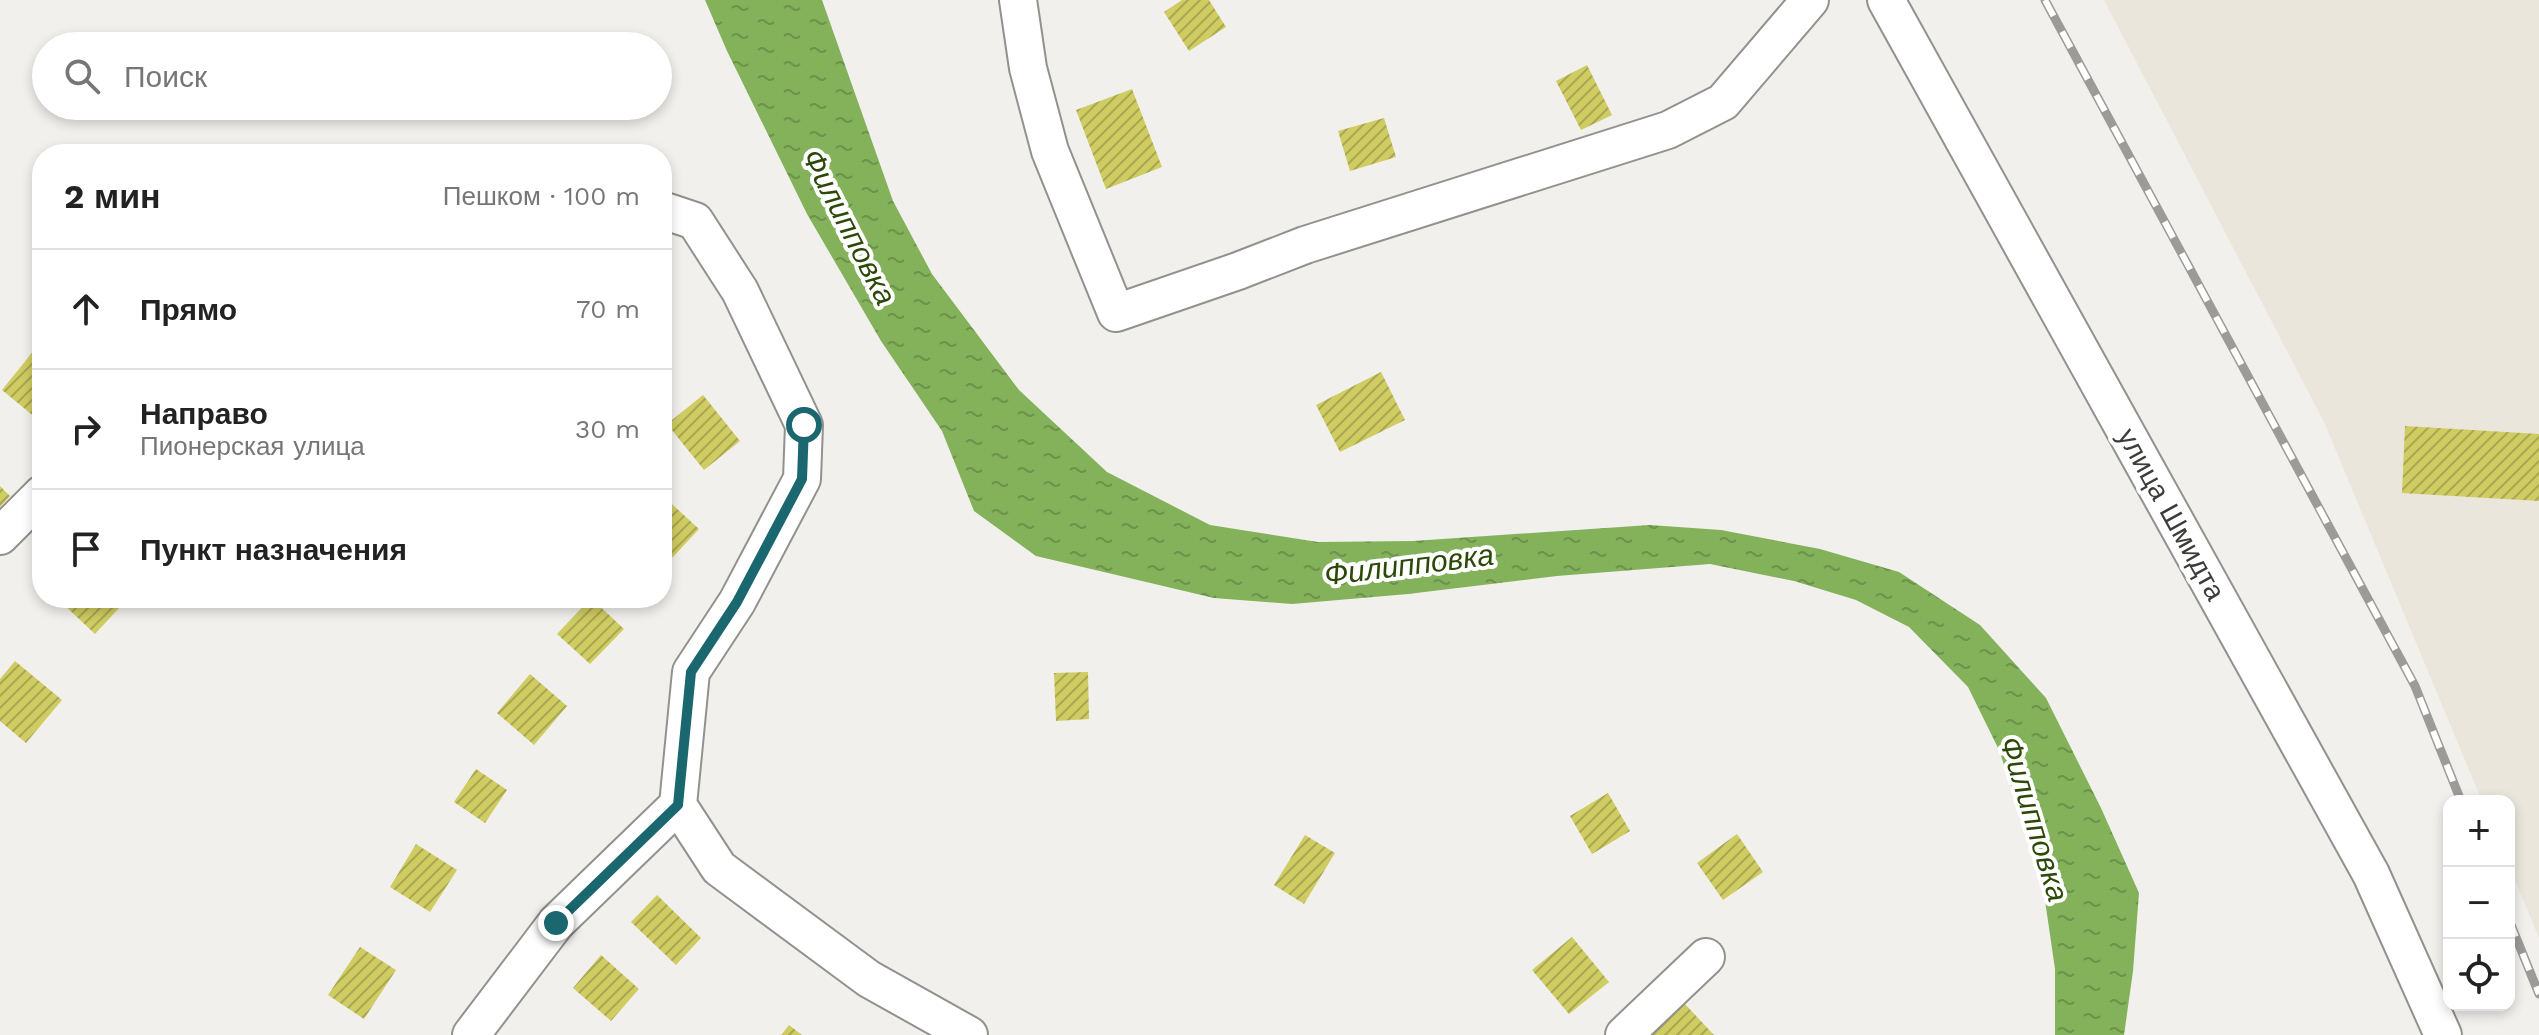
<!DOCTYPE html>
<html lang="ru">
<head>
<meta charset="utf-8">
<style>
  body { margin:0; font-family:"Work Sans",sans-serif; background:#f6f6f6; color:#222 }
  .controls { position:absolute; right:24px; bottom:24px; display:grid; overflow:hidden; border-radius:16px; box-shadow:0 4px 12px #0003 }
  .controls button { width:72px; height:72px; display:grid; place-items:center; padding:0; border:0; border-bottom:2px solid #e0e0e0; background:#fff; color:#222; font:40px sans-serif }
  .stop { position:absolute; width:24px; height:24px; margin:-18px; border:6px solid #1a676f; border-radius:50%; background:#fff }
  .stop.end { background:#1a676f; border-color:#fff; box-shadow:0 2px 8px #0008 }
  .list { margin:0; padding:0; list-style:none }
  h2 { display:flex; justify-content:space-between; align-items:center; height:104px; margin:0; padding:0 32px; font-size:34px }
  h2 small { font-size:26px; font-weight:400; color:#767676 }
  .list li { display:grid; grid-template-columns:52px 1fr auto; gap:24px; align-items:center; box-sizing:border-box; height:120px; padding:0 32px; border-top:2px solid #e0e0e0 }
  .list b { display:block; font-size:30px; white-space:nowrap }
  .list p { margin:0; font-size:26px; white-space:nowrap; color:#767676 }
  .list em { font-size:26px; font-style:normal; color:#767676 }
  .icon { flex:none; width:44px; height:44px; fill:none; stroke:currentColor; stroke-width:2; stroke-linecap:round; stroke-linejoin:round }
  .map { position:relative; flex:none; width:2539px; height:1035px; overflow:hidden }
  .search { position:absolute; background:#fff; box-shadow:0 4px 12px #0003; left:32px; top:32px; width:640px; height:88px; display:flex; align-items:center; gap:20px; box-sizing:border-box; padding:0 28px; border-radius:44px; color:#767676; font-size:30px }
  .panel { position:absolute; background:#fff; box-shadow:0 4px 12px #0003; left:32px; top:144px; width:640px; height:464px; border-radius:32px }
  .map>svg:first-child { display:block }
</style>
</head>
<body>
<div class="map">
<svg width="2539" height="1035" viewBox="0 0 2539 1035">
  <defs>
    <pattern id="water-ripples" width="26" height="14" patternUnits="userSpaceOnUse" patternTransform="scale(2)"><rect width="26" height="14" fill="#83b25a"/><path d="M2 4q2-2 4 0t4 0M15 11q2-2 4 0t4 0" fill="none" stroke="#6c924b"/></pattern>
    <pattern id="building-hatch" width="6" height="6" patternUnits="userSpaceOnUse" patternTransform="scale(2)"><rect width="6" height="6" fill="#cfcc62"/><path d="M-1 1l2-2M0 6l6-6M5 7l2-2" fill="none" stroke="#a9a752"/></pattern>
  </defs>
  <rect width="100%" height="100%" fill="#f2f0ec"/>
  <path fill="#ebe6db" d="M2104 0H2539V938L2509 866V801H2482L2324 422Z"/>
  <path fill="url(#water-ripples)" d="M705 0H822L893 201 932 274 1019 390 1107 472 1210 525 1318 542 1413 541 1650 525 1721 530 1820 549 1899 572 1980 625 2046 698 2101 808 2139 893 2133 971 2124 1035H2055V969L2041 873 1999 750 1968 687 1909 627 1856 600 1794 581 1710 564 1557 576 1408 594 1292 604 1214 598 1036 556 974 511 942 431 881 341 807 214 727 51Z"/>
  <path fill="url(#building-hatch)" d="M1182 0H1209L1226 27 1189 51 1164 12Z
    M1587 65 1612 115 1581 130 1556 81Z
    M1132 89 1162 167 1106 189 1076 110Z
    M1384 118 1396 157 1350 171 1338 131Z
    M39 344 42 346V411L36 418 2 390Z
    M1381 372 1405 420 1340 452 1316 405Z
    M703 395 740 441 704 470 667 424Z
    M2405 426 2539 434V501L2402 493Z
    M0 486 10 496 0 507Z
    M662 495 699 529 672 558 662 550Z
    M67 598H111L120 607 95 634 62 603Z
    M591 598 624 629 590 664 557 634Z
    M15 661 62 700 26 743 0 721V679Z
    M1088 672 1089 719 1056 721 1054 673Z
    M530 674 567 706 534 745 497 713Z
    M476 769 507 790 485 823 454 802Z
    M1608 793 1630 831 1592 854 1570 816Z
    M1737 834 1763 872 1723 900 1697 863Z
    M1305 835 1335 853 1304 904 1274 885Z
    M416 844 457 870 430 912 390 887Z
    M657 895 701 938 676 965 631 922Z
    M1572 937 1609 982 1569 1014 1532 970Z
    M360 947 396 970 364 1019 328 995Z
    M601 955 639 989 611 1021 573 988Z
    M1684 1003 1714 1035H1650Z
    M789 1025 802 1035H781Z"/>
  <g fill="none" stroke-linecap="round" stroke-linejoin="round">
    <defs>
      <path id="street" d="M1018 0 1028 68 1050 151 1116 313 1238 271 1305 245 1668 130 1723 102 1810 0
        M1886 0 2371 874 2443 1035
        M662 210 695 221 740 291 804 425 802 479 737 602 691 672 678 805 719 868 869 979 969 1035
        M0 536 42 494
        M471 1035 556 923 678 805
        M1624 1035 1706 957"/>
    </defs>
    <use href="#street" stroke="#93918e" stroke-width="40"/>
    <use href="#street" stroke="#fff" stroke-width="36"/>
    <defs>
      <path id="rail" d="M2045 0 2415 686 2461 801
        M2509 920 2539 994"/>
    </defs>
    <use href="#rail" stroke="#9c9b97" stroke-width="9"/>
    <use href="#rail" stroke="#fff" stroke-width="6" stroke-dasharray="18" stroke-linecap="butt"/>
  </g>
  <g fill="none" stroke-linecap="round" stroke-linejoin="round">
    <path stroke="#1a676f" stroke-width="10" d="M556 923 678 805 691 672 737 602 802 479 804 425"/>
  </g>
  <g text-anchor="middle" stroke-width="8" stroke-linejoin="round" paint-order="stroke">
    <g font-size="28" fill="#3c3c3a" stroke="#fff">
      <text transform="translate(2172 514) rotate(61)" y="10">улица Шмидта</text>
    </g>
    <g font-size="30" font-style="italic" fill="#2c4909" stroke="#fff">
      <text transform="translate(849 227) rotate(63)" y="10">Филипповка</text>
      <text transform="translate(1409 565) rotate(-7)" y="10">Филипповка</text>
      <text transform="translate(2034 819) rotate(73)" y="10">Филипповка</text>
    </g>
  </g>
</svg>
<div class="controls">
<button>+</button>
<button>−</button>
<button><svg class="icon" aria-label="locate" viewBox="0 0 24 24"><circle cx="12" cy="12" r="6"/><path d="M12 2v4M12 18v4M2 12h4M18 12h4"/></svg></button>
</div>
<div class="stop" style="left:804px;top:425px"></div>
<div class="stop end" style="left:556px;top:923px"></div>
<div class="search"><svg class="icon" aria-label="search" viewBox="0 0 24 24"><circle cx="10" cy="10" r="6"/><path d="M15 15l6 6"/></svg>Поиск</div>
<section class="panel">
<h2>2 мин<small>Пешком · 100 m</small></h2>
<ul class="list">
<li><svg class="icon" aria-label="ahead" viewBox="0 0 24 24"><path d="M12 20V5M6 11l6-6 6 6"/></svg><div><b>Прямо</b></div><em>70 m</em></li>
<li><svg class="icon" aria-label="right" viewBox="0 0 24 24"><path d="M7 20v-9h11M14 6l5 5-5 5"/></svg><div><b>Направо</b><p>Пионерская улица</p></div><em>30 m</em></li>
<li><svg class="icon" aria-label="arrive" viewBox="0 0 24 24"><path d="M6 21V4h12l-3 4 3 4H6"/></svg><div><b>Пункт назначения</b></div></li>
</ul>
</section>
</div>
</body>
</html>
